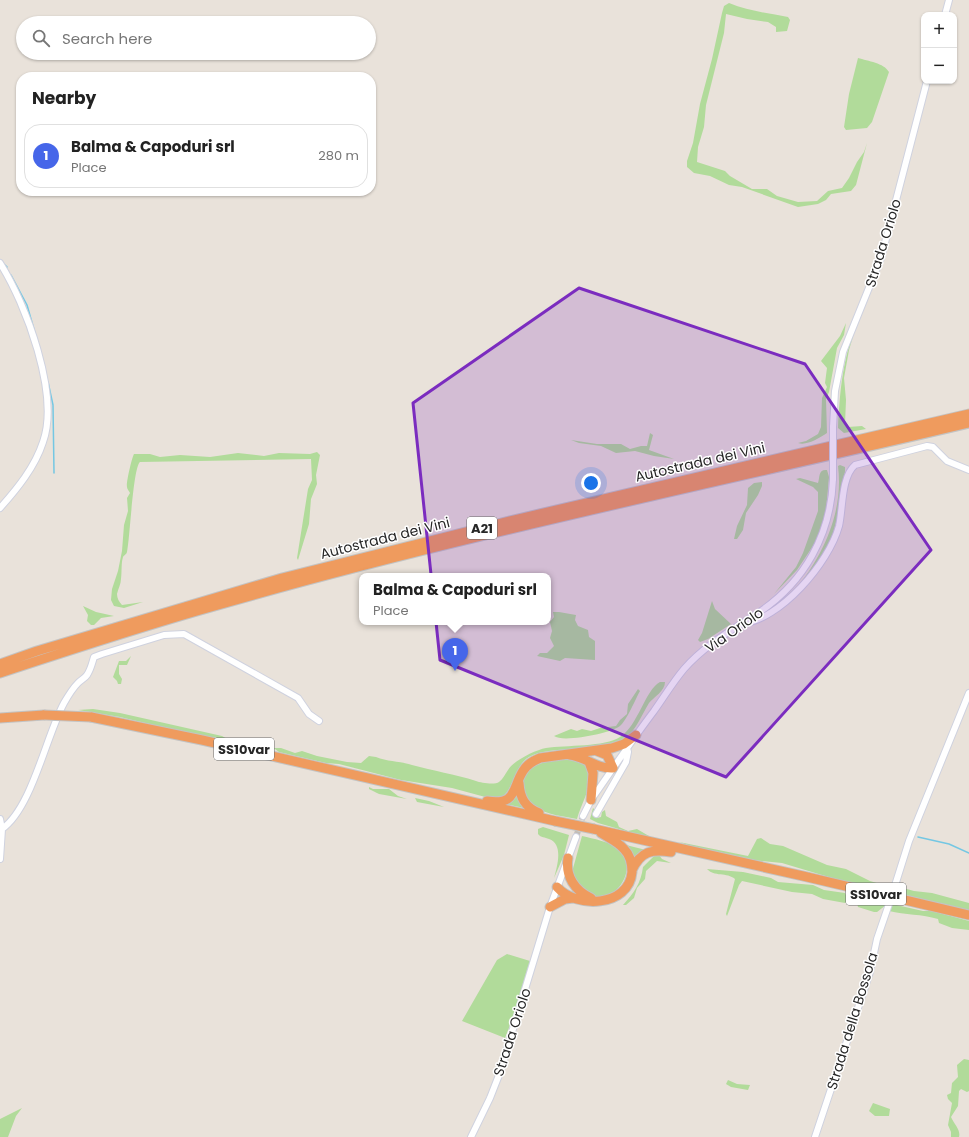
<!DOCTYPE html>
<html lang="en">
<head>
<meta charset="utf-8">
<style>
  body { margin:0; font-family:Poppins,sans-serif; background:#f6f6f6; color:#222 }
  .controls { position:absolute; right:12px; top:12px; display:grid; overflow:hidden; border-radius:8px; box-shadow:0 1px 3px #0004 }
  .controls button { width:36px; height:36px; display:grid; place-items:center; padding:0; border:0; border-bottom:1px solid #e0e0e0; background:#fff; color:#222; font:20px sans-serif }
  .you { position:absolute; left:591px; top:483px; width:14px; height:14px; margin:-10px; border:3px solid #fff; border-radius:50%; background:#1a73e8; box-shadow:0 0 0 6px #1a73e833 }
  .badge { display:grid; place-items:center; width:26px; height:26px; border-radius:50%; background:#4666e9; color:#fff; font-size:13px; font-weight:700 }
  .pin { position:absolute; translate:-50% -33px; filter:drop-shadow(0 1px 2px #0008) }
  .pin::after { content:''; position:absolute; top:21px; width:14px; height:12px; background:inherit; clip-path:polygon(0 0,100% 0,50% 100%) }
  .popup { position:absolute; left:359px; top:573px; width:192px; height:52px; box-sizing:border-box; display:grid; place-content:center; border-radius:8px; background:#fff; filter:drop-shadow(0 1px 3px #0005); font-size:13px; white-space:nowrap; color:#767676 }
  .popup b { font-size:15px; color:#222 }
  .popup::after { content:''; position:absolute; left:50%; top:100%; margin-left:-8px; border:8px solid transparent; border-top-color:#fff }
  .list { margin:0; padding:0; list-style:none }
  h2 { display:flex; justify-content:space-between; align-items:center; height:52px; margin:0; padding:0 16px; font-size:17px }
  h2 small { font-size:13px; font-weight:400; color:#767676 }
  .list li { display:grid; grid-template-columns:26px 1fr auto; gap:12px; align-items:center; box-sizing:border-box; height:64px; margin:0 8px 8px; padding:0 8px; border:1px solid #e0e0e0; border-radius:16px }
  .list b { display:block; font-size:15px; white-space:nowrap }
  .list p { margin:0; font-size:13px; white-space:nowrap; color:#767676 }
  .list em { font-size:13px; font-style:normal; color:#767676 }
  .icon { flex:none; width:22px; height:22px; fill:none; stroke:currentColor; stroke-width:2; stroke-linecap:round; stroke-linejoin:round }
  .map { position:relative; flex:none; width:969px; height:1137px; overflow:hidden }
  .search { position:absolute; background:#fff; box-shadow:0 1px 3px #0004; left:16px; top:16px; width:360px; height:44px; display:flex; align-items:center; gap:10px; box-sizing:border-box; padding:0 14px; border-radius:22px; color:#767676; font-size:15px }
  .panel { position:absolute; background:#fff; box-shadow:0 1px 3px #0004; left:16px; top:72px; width:360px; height:124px; border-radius:16px }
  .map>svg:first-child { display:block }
</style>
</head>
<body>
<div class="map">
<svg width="969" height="1137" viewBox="0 0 969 1137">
  <rect width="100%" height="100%" fill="#e9e2da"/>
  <path fill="#b1db9a" d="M729 3C748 11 768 13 788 17L790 20 787 31 776 32V27L768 22 747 19 726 14 724 33 706 105 704 127 698 147 697 162 725 171 730 176 752 189H767L777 196 798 202 817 201 828 191 842 188 849 178 857 162 864 152 867 143 856 185 851 191 831 194 826 200 818 204 798 207 742 187 729 185 710 176 694 173 687 167V161L693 143 700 104 712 59 722 13 724 6Z
    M858 58C868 61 884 63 889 72L872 122 867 128 846 130 844 127 849 94Z
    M858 320 849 350 844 378 846 400 845 424 848 427 862 426 866 429 844 433 838 428C840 388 843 357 858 320Z
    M846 323 844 335 837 348 829 392 826 399 827 433C819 438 807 446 798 443L806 441 818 434 821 427 822 398 827 387 825 383 827 368 821 361 840 336Z
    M650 433 653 435 649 450 674 459 654 456 635 451 616 453 601 446 579 443 571 440 597 444H621L630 449 641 446H647Z
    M317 452 320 455 316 475 317 484 311 499 309 524 298 560 297 558 308 489 312 480 311 459 140 462C133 468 130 537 127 552 126 555 125 554 123 557 121 563 122 572 121 579 121 584 118 589 117 594 117 598 119 602 122 605L143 602 124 608 114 606 111 600 112 589 118 571 122 551 124 525 128 511 127 498 130 493C129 491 127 489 127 487 126 483 132 457 134 454H150L160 457 180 455 210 457 238 453 264 456 279 453 310 454Z
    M840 465 845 467V471L841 504 831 541 812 572 802 584 792 593C822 559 844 513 838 466Z
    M827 470 829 477 826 511 817 540 797 570 774 594 796 567 803 553 818 511V492L813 487 796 479 800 478 818 483C820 477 818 469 827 470Z
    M762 482V486L758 495 746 513 743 530 737 539H734L737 526 747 505 748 488 754 483Z
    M712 601 715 609 731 624 708 639 700 642 698 640 702 633Z
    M83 606 96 612 114 616 101 618 94 625H91L87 621 88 615Z
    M553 612H559L576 615 575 620 578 626 588 630 589 637 595 641V660L565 658 560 661 537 656 540 653H547L554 646 550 638 552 631 550 622 554 617Z
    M131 656 127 665H119V674L122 679 121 684H118L117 681 113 677 119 661H126Z
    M660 682H665C665 691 654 697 649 703 642 714 636 731 625 738 603 753 558 745 533 755 514 762 516 786 502 797L489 798 452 788 401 780 339 764 326 763 279 752 275 749 269 750 236 741V740L260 744 268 748H281L295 753 302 751 317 756 347 762 361 763 369 756 376 757C388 762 400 761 412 765 433 771 455 774 476 781 481 783 495 785 499 782 503 779 505 774 508 770 513 761 535 750 546 748 566 745 605 747 620 737 638 726 645 690 660 682Z
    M638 689 640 691C635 700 627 720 620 726 612 733 563 743 554 736L571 729 577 731 582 729 591 731 600 728 616 726 620 720 627 714 628 704Z
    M93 709 120 713 222 736 229 740 187 733 120 717 78 710Z
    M570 758C606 767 583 797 577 819 563 816 547 815 535 807 529 804 524 797 523 790 520 762 550 761 570 758Z
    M369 787 373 789H389L398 796 407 799 379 794 369 789Z
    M517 795 524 808 506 804Z
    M415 798 429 801 444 807 417 802Z
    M593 808 595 810 593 815 597 818 601 817 602 812 605 810 606 816 617 822 619 827 628 831 637 829 654 839 598 823 590 819Z
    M543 827 569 835 564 855 554 878C557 867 564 844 549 839 545 837 541 838 538 834V829Z
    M582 836C594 839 608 841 619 849 637 864 622 899 596 897 591 896 585 892 580 889L572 872Z
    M761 838 770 844 783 846 827 865 846 869 870 881 890 887 891 890H884L842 881 782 863 752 860 697 848 679 842 748 856 757 839Z
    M626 845 646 850 634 862Z
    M655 855H659L662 859 671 863 657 861 646 871 645 879 637 888 634 898 626 905H623C634 893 641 883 643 867Z
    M707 869 743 872 771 878 778 882 813 885 824 890 845 893 848 900 845 903 823 899 812 894 792 892 742 881 739 885 727 916 726 914 735 879C727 872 714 877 707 869Z
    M903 888 914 891 932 893 969 903V911L906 895 901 891Z
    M861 898 886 905 877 912H874L858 907 857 903Z
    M892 904 923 911H932L969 921V930L952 928 939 923 938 919C922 914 905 915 889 911Z
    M507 954 530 961 519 1002 505 1038 462 1021 497 960Z
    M964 1059 969 1060V1091L967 1092 961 1089 959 1091 958 1106 951 1117C954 1124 961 1130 959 1137H951V1132L948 1125 952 1103 948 1099 947 1095 951 1093 952 1083 958 1077 957 1065Z
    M728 1080 737 1084 750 1085 748 1090 731 1087 726 1084Z
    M873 1103 890 1109 889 1116H875L869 1111Z
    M22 1108 16 1116 8 1137H0V1119Z"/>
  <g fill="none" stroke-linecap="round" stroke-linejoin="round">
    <path stroke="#74c7e3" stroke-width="1.5" d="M5 265 7 267
      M11 275 27 305 37 340
      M48 382 53 405 54 473
      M918 837 949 844 969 853"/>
    <path stroke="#c2bdb6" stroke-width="6" stroke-dasharray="6 3" stroke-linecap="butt" d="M576 837 583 816"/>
    <defs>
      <path id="minor" d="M945 15 949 0
        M0 263C26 304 60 395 43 442 35 467 17 489 0 508
        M833 427 835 391 843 352 881 258 927 81
        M741 624C780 620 829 563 839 526 843 509 841 477 855 465L927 446 933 447 947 461 969 470
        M596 814 626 762 628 752 627 748
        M583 816 591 800C612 770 632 740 654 711 664 697 673 682 684 669 705 645 732 630 758 613 805 582 831 534 833 479
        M0 819 2 829 0 859
        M2 829C32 808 46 736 64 703 68 696 73 688 78 683 81 680 85 678 87 675 91 669 92 663 94 657L102 654 164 635 184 634 298 698 309 714 319 721
        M892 895 909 841 969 693
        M471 1137 490 1098 499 1075 550 907 576 837
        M815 1137 870 972 877 939 889 904"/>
      <path id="highway" d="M0 664 37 651 282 578 522 518 969 414
        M0 673C70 650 140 627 211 607 461 535 716 483 969 423
        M91 717 202 740 555 821
        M0 718 44 715
        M570 755C586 757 596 769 613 768L607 755 597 751
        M589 762 593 773 591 800
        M519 783C520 798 525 807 539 813
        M487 801C517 806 512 788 523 771 527 764 533 761 540 758L612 748 624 744 636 735
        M594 829 803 876 969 915
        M568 858C565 876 575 891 591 898
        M632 870C641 851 652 849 671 852
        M557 887C576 909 629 907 632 872 632 864 630 855 624 849 618 842 609 838 601 833
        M550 907 565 899 573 898"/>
    </defs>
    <use href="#minor" stroke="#cfd2df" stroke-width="8"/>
    <use href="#highway" stroke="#c3c3c3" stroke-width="11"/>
    <use href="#minor" stroke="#fff" stroke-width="6"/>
    <use href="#highway" stroke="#ef9b5e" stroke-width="9"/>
    <defs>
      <path id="minor-bridge" d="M833 427V479"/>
      <path id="highway-bridge" d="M44 715 91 717
        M555 821 594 829"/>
    </defs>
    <use href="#minor-bridge" stroke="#cfd2df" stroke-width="8" stroke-linecap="butt"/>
    <use href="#highway-bridge" stroke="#c3c3c3" stroke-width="11" stroke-linecap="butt"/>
    <use href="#minor-bridge" stroke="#fff" stroke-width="6"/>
    <use href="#highway-bridge" stroke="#ef9b5e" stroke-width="9"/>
  </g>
  <path fill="#7b2cbf" fill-opacity="0.2" stroke="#7b2cbf" stroke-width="3" stroke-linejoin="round" d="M579 288 805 364 931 550 726 777 440 660 413 403Z"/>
  <g text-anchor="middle" stroke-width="3" stroke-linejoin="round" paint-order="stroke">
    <g fill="#fff" stroke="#686868" stroke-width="1">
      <rect x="467" y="517" width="30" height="22" rx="3"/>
      <rect x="214" y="738" width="60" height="22" rx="3"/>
      <rect x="846" y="883" width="60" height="22" rx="3"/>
    </g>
    <g font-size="13" font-weight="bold" fill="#272727">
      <text x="482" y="533">A21</text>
      <text x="244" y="754">SS10var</text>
      <text x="876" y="899">SS10var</text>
    </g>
    <g font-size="14" fill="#272727" stroke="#fff">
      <text transform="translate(883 243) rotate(-73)" y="5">Strada Oriolo</text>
      <text transform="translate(700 462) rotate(-13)" y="5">Autostrada dei Vini</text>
      <text transform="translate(385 538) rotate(-14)" y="5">Autostrada dei Vini</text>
      <text transform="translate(734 630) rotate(-35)" y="5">Via Oriolo</text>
      <text transform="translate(852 1021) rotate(-73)" y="5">Strada della Bossola</text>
      <text transform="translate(512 1032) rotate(-72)" y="5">Strada Oriolo</text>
    </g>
  </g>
</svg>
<div class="controls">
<button>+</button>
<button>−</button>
</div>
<div class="you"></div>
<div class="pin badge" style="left:455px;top:671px">1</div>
<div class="popup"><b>Balma &amp; Capoduri srl</b>Place</div>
<div class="search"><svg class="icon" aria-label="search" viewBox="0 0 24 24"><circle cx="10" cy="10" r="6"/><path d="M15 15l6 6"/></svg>Search here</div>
<section class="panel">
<h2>Nearby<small></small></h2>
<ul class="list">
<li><span class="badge">1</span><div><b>Balma &amp; Capoduri srl</b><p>Place</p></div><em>280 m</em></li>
</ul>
</section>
</div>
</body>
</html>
